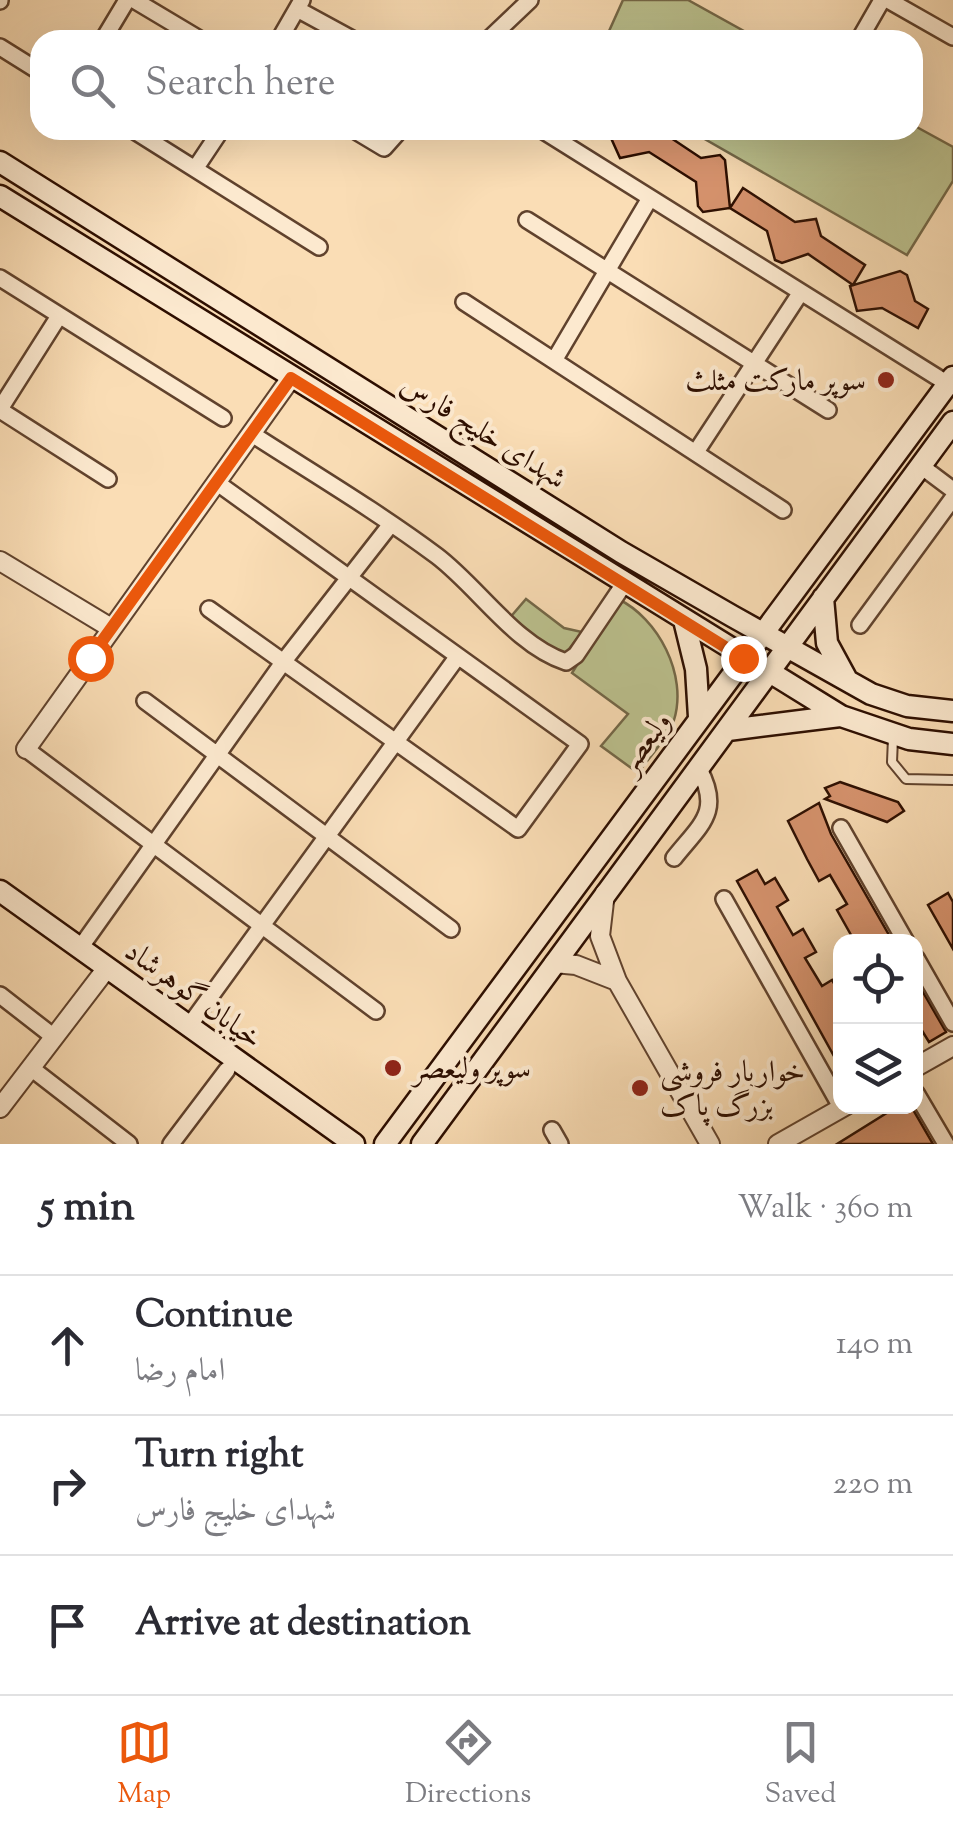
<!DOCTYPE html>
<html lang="en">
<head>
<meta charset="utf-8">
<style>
  body { margin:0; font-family:"Sorts Mill Goudy",Amiri,serif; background:#f7f7f7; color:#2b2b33 }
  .controls { position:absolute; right:30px; bottom:30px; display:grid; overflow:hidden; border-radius:20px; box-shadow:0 10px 40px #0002 }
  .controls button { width:90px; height:90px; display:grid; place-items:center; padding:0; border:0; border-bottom:2px solid #e1e1e2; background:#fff; color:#2b2b33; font:50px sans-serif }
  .stop { position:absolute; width:30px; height:30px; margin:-22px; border:8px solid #ea580c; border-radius:50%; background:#fff }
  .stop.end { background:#ea580c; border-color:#fff; box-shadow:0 2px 10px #0008 }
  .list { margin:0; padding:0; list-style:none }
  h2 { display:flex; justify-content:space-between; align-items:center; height:130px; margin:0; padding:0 40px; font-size:42px }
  h2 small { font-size:32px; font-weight:400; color:#7c7c81 }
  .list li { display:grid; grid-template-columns:65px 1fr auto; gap:30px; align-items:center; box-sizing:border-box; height:140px; padding:0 40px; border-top:2px solid #e1e1e2 }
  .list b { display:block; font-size:38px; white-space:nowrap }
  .list p { margin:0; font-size:32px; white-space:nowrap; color:#7c7c81 }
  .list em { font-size:32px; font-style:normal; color:#7c7c81 }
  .icon { flex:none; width:55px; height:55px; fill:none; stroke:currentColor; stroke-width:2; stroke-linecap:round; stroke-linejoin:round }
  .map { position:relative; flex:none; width:953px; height:1144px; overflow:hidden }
  .search { position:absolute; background:#fff; box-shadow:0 10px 40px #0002; left:30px; right:30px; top:30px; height:110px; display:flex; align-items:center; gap:25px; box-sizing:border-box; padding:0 35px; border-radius:30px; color:#7c7c81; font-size:38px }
  .sheet { height:550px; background:#fff }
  nav { display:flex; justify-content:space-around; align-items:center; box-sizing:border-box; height:140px; border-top:2px solid #e1e1e2; background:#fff; font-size:28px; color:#7c7c81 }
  nav a { display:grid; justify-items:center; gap:5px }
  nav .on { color:#ea580c }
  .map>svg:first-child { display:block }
</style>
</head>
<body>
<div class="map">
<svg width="953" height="1144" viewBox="0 0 953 1144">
  <rect width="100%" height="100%" fill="#faddb5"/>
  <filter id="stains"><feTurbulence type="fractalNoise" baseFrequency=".002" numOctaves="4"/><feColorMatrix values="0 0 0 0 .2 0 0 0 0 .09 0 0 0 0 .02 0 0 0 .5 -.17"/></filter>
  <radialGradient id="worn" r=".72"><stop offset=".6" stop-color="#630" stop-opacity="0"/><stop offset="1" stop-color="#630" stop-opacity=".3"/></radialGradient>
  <path fill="#bcc28f" stroke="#746848" stroke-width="2.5" d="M623 0H688L760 40H605Z
    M913 125 953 147V181L907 255 689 130H913Z
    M526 599 564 628 582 632 563 657 508 620Z
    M618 599C658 618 688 675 674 720 668 738 649 757 638 773L601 746 628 714 572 673Z"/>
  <path fill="#d7936e" stroke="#2d0e00" stroke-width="2.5" d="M615 130H659L701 158 720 155 725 160 730 208 703 212 698 206 696 182 649 152 620 158 611 138H617Z
    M743 188 795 222 816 219 821 236 865 265 853 285 808 254 782 263 775 260 767 231 730 208Z
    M900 271 907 275 915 301 928 309 918 328 882 308 857 311 850 286Z
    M840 782 898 802 904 811 887 822 825 799 830 796 825 788Z
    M819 803 831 834 893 942H855L837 910 847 904 830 875 819 881 807 859 788 821Z
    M757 870 765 884 775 878 788 900 777 907 793 935 803 929 816 952 805 958 822 986 832 980 840 994V1067L737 881Z
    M948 893 953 902V949L928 905Z
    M916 980 946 1032 929 1042 921 1029 916 1032Z
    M898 1106H911L933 1144H837Z"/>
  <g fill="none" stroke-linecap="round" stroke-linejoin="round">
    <defs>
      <path id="service" d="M893 738 892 762 906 779 953 780"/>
      <path id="minor" d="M134 0 201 40
        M888 0 953 37
        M0 1V0
        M297 9 354 40
        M103 40 127 0
        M279 40 302 0
        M488 40 530 0
        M859 40 882 0
        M0 47 40 72
        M133 130 319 247
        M354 130 384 148 400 130
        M542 130 948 384
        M195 169 221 130
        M527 220 828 410
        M0 278 223 418
        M464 302 783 510
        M555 359 650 198
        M0 409 59 316
        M0 410 108 479
        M252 434C314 474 378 512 437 556 479 588 515 645 566 662L576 655 624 584
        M696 452 801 292
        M921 466 953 490
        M209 609 518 829 580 744 216 482
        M860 625 953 498
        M145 701 451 929
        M26 749 376 1011
        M841 828 906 942
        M674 858C701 824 722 812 699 769
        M724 899 840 1105
        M80 948 284 661 391 524
        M916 958 953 1023
        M0 995 54 1037
        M189 1026 458 656
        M31 1068 129 1144
        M916 1093 946 1144
        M552 1130 560 1144
        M171 1144 227 1070"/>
      <path id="tertiary" d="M0 561 111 628
        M26 749 291 378
        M605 893 600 936 617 981 710 1144
        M554 963 576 965 617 981
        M916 1067 953 1046
        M0 1108 107 968
        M778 1144 845 1106"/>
      <path id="secondary" d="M0 162 621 552 732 616 871 694 907 706 953 711
        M0 196 841 716 909 739 953 744
        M823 598 827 643 846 678
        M684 620 696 669 699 717
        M728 730 840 716
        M0 891 354 1144
        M385 1144 953 377
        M422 1144 953 422"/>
    </defs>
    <use href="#service" stroke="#60422d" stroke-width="12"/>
    <use href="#minor" stroke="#60422d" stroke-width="20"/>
    <use href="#tertiary" stroke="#60422d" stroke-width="22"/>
    <use href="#secondary" stroke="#2d0e00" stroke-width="25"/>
    <use href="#service" stroke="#fce9cf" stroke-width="8"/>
    <use href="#minor" stroke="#fce9cf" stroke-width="15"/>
    <use href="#tertiary" stroke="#fce9cf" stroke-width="18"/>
    <use href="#secondary" stroke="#fce9cf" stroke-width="20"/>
  </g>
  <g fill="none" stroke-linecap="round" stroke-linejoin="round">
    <path stroke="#ea580c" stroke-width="12" d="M90 658 291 378 743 658"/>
  </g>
  <g fill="#8f2418" stroke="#fce9cf" stroke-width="4">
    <circle cx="886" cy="380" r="10"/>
    <circle cx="393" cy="1068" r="10"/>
    <circle cx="640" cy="1088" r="10"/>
  </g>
  <g text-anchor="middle" stroke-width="8" stroke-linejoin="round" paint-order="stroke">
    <g font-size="30" fill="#2d0e00" stroke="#fce9cf" text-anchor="start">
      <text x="866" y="390" text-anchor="end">سوپر مارکت مثلث</text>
      <text x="413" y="1078">سوپر ولیعصر</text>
      <text x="660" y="1081">خواربار فروشی<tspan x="660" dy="34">بزرگ پاک</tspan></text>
    </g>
    <g font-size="30" fill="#2d0e00" stroke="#fce9cf">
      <text transform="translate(484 431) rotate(32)" y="10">شهدای خلیج فارس</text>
      <text transform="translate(644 742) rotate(-54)" y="10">ولیعصر</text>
      <text transform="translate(194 994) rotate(36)" y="10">خیابان گوهرشاد</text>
    </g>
  </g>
  <rect width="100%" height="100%" filter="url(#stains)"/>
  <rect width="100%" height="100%" fill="url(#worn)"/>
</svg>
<div class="controls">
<button><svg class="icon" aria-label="locate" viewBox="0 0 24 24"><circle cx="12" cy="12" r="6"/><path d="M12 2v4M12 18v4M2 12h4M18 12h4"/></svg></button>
<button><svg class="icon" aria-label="layers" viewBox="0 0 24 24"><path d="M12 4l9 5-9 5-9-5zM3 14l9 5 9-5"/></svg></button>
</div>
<div class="stop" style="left:90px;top:658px"></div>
<div class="stop end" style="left:743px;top:658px"></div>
<div class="search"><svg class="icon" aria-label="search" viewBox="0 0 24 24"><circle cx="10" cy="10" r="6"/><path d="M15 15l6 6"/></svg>Search here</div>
</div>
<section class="sheet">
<h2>5 min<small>Walk · 360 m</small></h2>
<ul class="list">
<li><svg class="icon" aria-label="ahead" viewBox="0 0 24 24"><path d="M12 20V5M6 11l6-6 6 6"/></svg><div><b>Continue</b><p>امام رضا</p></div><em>140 m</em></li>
<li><svg class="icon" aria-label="right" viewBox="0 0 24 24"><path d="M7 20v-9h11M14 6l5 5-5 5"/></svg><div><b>Turn right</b><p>شهدای خلیج فارس</p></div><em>220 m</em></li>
<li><svg class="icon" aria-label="arrive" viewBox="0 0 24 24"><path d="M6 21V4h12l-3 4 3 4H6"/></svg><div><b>Arrive at destination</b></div></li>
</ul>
</section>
<nav>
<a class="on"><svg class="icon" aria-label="map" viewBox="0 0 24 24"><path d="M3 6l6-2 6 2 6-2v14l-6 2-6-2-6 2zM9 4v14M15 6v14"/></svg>Map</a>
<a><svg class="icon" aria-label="directions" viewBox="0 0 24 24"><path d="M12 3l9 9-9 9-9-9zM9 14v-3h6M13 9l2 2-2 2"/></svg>Directions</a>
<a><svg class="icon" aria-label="saved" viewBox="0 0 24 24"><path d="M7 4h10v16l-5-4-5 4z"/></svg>Saved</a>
</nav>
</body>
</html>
